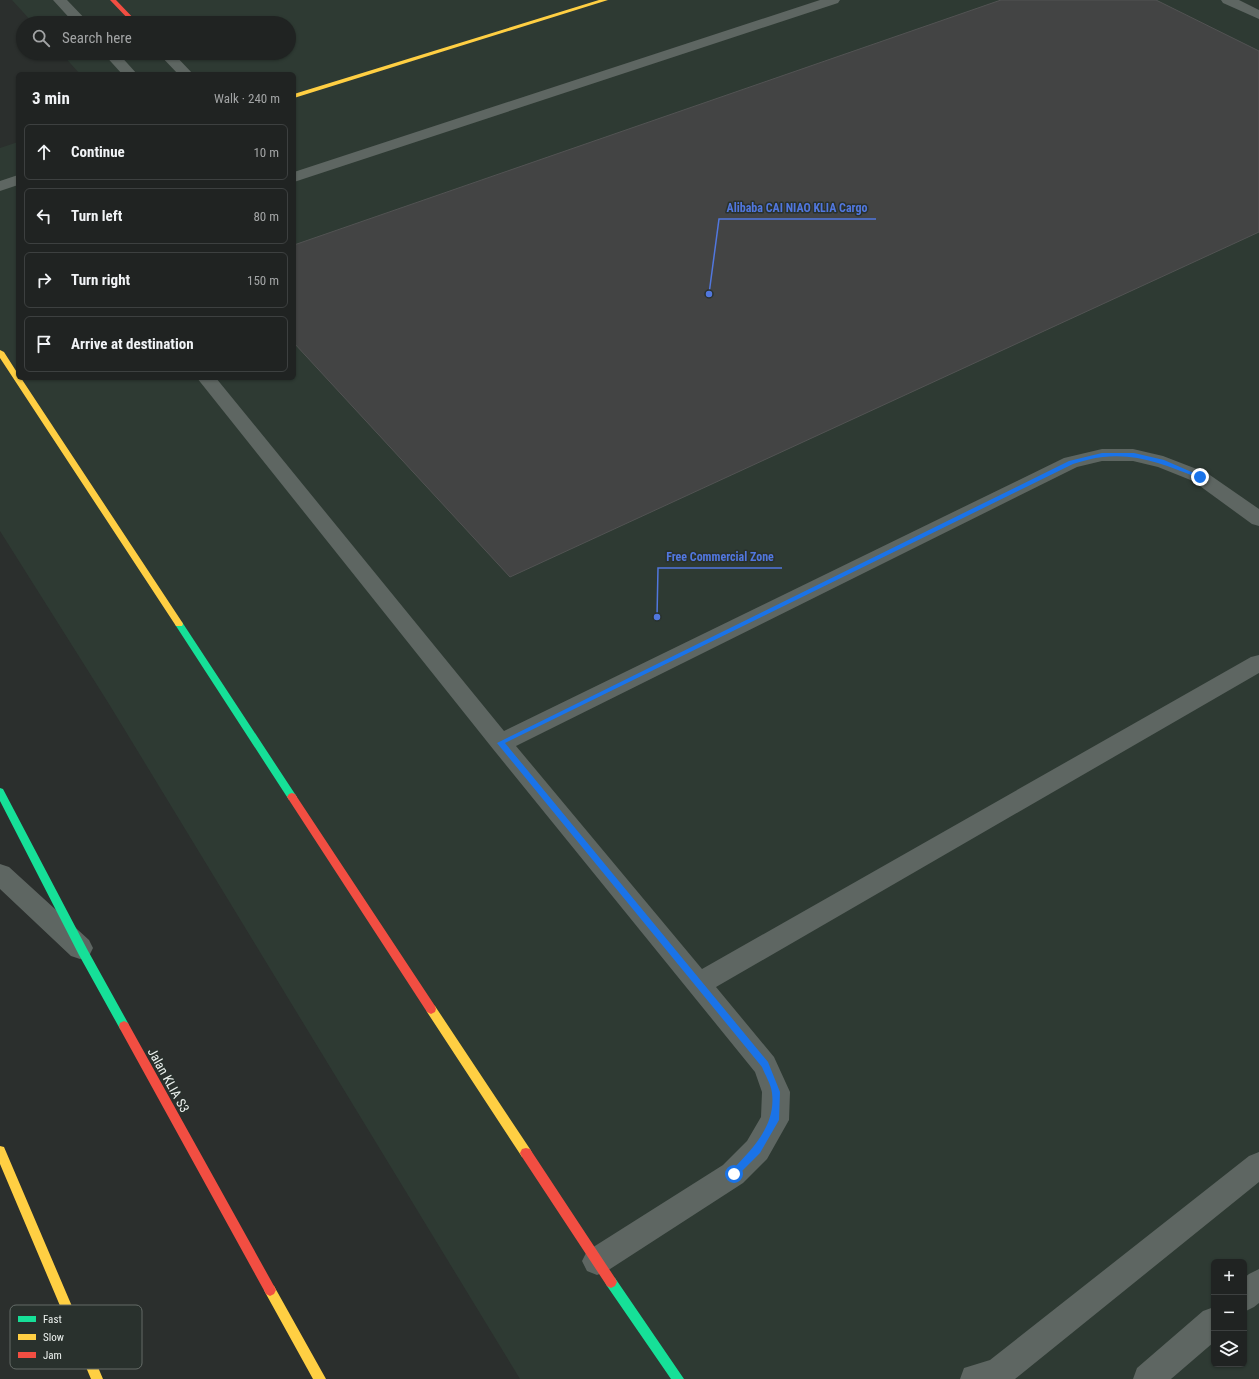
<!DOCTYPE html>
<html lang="en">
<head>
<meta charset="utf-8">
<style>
  body { margin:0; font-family:"Roboto Condensed",sans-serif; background:#282b2a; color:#f1f3f6 }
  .controls { position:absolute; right:12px; bottom:12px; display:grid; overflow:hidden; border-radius:6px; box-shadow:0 1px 3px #0004 }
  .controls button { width:36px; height:36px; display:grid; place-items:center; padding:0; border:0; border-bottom:1px solid #3d4040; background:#202322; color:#f1f3f6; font:20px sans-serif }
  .stop { position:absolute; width:12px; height:12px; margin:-9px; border:3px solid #1a73e8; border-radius:50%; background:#fff }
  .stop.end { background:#1a73e8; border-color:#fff; box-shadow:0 1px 4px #0008 }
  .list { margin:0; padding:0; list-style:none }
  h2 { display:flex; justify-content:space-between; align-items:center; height:52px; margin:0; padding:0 16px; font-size:17px }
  h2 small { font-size:13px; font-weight:400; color:#a2a4a5 }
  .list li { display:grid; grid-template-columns:26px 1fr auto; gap:12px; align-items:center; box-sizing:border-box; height:56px; margin:0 8px 8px; padding:0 8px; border:1px solid #3d4040; border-radius:6px }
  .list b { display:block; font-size:15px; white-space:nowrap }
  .list em { font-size:13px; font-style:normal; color:#a2a4a5 }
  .icon { flex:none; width:22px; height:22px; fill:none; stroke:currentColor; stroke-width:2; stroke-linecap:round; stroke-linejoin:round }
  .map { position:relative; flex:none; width:1259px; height:1379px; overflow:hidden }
  .search { position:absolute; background:#202322; box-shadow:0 1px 3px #0004; left:16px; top:16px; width:280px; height:44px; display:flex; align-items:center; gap:10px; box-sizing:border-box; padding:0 14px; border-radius:22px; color:#a2a4a5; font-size:15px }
  .panel { position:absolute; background:#202322; box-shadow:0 1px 3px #0004; left:16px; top:72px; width:280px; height:308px; border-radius:6px }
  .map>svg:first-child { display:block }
</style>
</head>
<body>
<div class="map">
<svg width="1259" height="1379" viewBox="0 0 1259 1379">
  <rect width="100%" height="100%" fill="#2b2f2d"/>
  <path fill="#2e3a33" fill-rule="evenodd" d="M12 0H1259V1379H520L109 704 0 531V148L18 142V378H294V74H80L61 53H289V23H33ZM1214 1262H1244V1364H1214Z"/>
  <path fill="#434444" stroke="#525353" d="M1001 0H1156L1259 51V232L510 577 294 343V245Z"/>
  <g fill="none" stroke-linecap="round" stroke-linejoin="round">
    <path fill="#5e6662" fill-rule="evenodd" d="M820 0H840L838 3 294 182V172Z
      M1221 0H1239L1259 10V19L1223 3Z
      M197 378H216L504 731 1064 458 1102 449H1133L1163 456 1207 473 1259 509V526L1252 524 1193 481 1158 467 1133 461H1102L1077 467 516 746 702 969 1251 657 1259 655V673L716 987 774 1057 790 1092 789 1120 767 1159 743 1183 607 1271 597 1275 587 1271 582 1261 587 1251 723 1165 747 1141 761 1117 762 1092 755 1072 493 749Z
      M1259 1152V1182L1015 1379H960L964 1368 990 1360 1249 1156Z
      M1259 1269V1303L1254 1307 1244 1312V1278L1249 1274Z
      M1214 1307V1342L1171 1379H1133L1137 1368 1203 1311Z"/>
    <path fill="#5e6662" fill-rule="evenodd" d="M53 0H67L89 23H74Z
      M103 53H118L137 74H122Z
      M158 53H173L193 74H178Z
      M18 175V185L0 191V181Z
      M0 864 9 867 89 940 93 948 89 956 80 959 71 956 0 889Z"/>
    <path fill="#16e098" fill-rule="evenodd" d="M179 621 182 622 295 794 297 797 295 800H289L176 626 175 624Z
      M0 788 3 789 87 949 128 1023 129 1026 128 1029 124 1031 120 1029 79 955 0 801Z
      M611 1276 615 1278 684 1379H671L607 1286 605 1282 607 1278Z"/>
    <path fill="#ffcf43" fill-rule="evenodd" d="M599 0H608L294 98V94Z
      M0 350 4 352 18 374V378H21L182 622 183 624 182 626H176L0 358Z
      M431 1004 435 1006 530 1149 532 1153 530 1157 526 1158 522 1157 427 1012 426 1009 427 1006Z
      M0 1146 4 1147 103 1379H91L0 1164Z
      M270 1284 274 1286 326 1379H313L266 1294 264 1290 266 1286Z"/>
    <path fill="#f24e42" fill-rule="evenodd" d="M110 0H116L138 23H132Z
      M292 793 295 794 435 1006 436 1009 435 1012 431 1014 427 1012 289 800 287 797 289 794Z
      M124 1021 128 1023 274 1286 276 1290 274 1294 270 1296 266 1294 120 1029 119 1026 120 1023Z
      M526 1148 530 1149 615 1278 617 1282 615 1286 611 1288 607 1286 522 1157 520 1153 522 1149Z"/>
  </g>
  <path fill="#1a73e8" d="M1102 453H1134L1164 460 1203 477 1198 478C1167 465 1137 453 1103 457 1093 458 1083 461 1073 464L505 743 768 1062 780 1092 779 1120 760 1153 736 1177H731L729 1174 731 1171C752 1149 776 1126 772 1093 771 1084 765 1075 762 1067L497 743 1069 461Z"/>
  <g text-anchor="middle" stroke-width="3" stroke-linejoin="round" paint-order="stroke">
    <g font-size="13" fill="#edf2ef" stroke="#29312d">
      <text transform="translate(169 1080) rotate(61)" y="5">Jalan KLIA S3</text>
    </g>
  </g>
  <rect x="10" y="1305" width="132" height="64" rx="6" fill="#29312d" stroke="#646b67" stroke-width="1"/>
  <rect x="18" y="1316" width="18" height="6" fill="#16e098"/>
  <rect x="18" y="1334" width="18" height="6" fill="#ffcf43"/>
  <rect x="18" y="1352" width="18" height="6" fill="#f24e42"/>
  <g font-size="11" fill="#edf2ef">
    <text x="43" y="1323">Fast</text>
    <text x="43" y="1341">Slow</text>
    <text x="43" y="1359">Jam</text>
  </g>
  <path fill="none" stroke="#5177de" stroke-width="1.5" d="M709 294L719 219H876M657 617L658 568H782"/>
  <g fill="#5177de" stroke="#29312d" stroke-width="1.5">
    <circle cx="709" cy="294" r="4"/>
    <circle cx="657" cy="617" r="4"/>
  </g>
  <g font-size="12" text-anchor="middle" font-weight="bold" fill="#5177de" stroke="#29312d" stroke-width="3" stroke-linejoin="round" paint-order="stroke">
    <text x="797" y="212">Alibaba CAI NIAO KLIA Cargo</text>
    <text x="720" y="561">Free Commercial Zone</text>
  </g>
</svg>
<div class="controls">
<button>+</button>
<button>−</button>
<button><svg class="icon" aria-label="layers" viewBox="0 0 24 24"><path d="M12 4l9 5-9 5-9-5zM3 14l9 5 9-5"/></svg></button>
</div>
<div class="stop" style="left:734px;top:1174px"></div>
<div class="stop end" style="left:1200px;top:477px"></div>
<div class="search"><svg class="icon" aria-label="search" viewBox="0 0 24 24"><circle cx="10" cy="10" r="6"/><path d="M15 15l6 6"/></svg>Search here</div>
<section class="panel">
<h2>3 min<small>Walk · 240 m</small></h2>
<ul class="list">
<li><svg class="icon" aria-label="ahead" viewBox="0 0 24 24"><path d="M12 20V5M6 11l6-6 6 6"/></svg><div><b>Continue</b></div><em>10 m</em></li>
<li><svg class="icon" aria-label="left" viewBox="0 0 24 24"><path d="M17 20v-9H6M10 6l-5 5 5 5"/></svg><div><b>Turn left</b></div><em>80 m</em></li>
<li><svg class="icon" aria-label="right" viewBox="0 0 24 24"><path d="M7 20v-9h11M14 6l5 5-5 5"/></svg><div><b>Turn right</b></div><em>150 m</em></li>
<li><svg class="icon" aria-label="arrive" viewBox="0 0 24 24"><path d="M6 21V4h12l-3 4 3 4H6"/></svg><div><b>Arrive at destination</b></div></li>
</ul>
</section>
</div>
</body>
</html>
